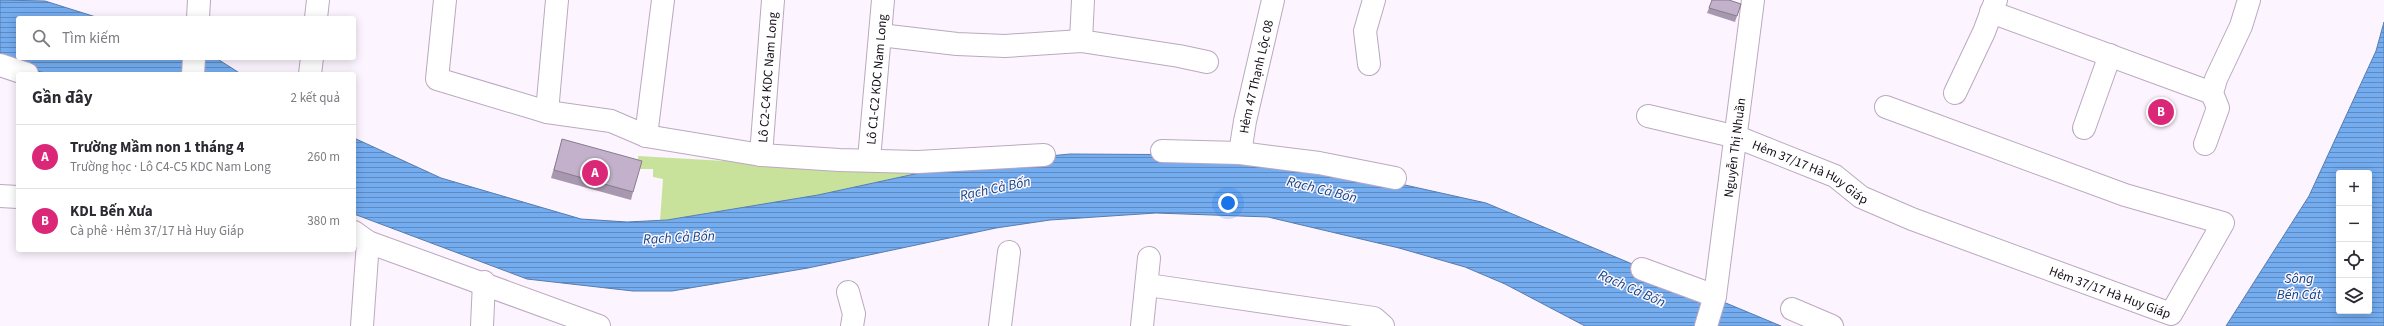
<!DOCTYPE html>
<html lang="vi">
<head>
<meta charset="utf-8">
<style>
  body { margin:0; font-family:"Source Sans 3",sans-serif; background:#f2f2f3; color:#2b2b33 }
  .controls { position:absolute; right:12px; bottom:12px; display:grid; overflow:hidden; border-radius:4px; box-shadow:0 2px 10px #0003 }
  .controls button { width:36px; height:36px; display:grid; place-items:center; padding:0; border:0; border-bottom:1px solid #e1e1e2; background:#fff; color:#2b2b33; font:20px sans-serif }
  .you { position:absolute; left:1228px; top:203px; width:14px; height:14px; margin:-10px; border:3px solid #fff; border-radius:50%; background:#1a73e8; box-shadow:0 0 0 6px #1a73e833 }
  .badge { display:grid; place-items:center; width:26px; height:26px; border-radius:50%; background:#db2777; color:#fff; font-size:13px; font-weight:700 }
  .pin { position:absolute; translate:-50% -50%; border:2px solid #fff; box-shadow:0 1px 4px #0006 }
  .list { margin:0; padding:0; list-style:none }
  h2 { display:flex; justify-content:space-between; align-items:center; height:52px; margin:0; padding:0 16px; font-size:17px }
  h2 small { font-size:13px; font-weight:400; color:#7c7c81 }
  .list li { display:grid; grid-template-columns:26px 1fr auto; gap:12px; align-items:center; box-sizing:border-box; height:64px; padding:0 16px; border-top:1px solid #e1e1e2 }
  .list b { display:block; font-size:15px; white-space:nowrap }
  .list p { margin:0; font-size:13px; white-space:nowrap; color:#7c7c81 }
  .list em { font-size:13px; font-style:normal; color:#7c7c81 }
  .icon { flex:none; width:22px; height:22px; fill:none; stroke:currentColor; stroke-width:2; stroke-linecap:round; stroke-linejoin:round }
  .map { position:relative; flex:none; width:2384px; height:326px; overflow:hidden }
  .search { position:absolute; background:#fff; box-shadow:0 2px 10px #0003; left:16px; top:16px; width:340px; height:44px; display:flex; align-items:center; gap:10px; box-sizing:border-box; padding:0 14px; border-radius:4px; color:#7c7c81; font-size:15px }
  .panel { position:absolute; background:#fff; box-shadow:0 2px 10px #0003; left:16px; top:72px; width:340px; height:180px; border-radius:4px }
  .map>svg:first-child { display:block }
</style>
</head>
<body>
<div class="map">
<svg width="2384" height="326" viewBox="0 0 2384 326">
  <defs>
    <pattern id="water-rules" width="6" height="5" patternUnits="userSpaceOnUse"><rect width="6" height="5" fill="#74acf0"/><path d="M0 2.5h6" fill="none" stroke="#5e8ac1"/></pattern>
  </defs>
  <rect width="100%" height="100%" fill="#fcf4fe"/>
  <path fill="#c9e29b" d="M638 156 848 168 935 169 818 195 660 221 663 179 653 177V169H639Z"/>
  <path fill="url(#water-rules)" stroke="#577cae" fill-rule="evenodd" d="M0 0 45 1 99 18H18V58H216L241 74H49L0 61Z
    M2384 22V326H2226L2309 196 2376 51ZM2339 173H2369V311H2339Z
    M354 138 441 178 581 219 627 222 667 220 818 195 956 165 1070 154 1240 155 1315 165 1486 203 1781 326H1585L1505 284 1465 267 1399 248 1268 217 1156 213 1050 220 996 228 808 268 672 291H633L527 279 354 214Z"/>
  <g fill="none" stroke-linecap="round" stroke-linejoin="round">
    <defs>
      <g id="minor">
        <path d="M445 0 437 79 547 112 611 121 646 136 761 155 839 160 918 162 1044 155"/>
        <path d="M1991 12 2212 93"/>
        <path d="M198 18 199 0"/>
        <path d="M316 18 318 0"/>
        <path d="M880 35 957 44 1005 46 1081 41 1179 56 1207 62"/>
        <path d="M1081 41 1083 0"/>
        <path d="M1369 64 1365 31 1374 0"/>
        <path d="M0 65 27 74"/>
        <path d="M193 74 194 58"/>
        <path d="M310 74 312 58"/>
        <path d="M1955 93 1984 32 1996 0"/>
        <path d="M547 112 557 0"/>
        <path id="s1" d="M1648 116 1737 137 1835 176 1861 197 1912 219 2171 314 2223 223 2125 195 1886 107"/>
        <path d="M2084 128 2110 55"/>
        <path d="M646 136 663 0"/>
        <path d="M2205 144 2218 108 2212 93 2216 79 2241 26 2249 0"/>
        <path d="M1162 151 1240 153 1319 163 1395 178"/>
        <path id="s2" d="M1240 153 1245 121 1273 0"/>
        <path id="s3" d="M761 155 773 0"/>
        <path id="s4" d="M869 159 883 0"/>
        <path d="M0 196 18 197"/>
        <path d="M354 232 368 242 599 326"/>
        <path d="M1642 269 1715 296"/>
        <path d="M1148 285 1374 318 1383 326"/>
        <path d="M848 292 854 314 852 326"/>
        <path d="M1792 309 1832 326"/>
        <path d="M362 326 368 242"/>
        <path d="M482 326 484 282"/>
        <path d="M1000 326 1009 252"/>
        <path d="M1142 326 1149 258"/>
        <path id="s5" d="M1706 326 1715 296 1753 0"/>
      </g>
    </defs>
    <use href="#minor" stroke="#bca8c1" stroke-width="24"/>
    <use href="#minor" stroke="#fff" stroke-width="22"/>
  </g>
  <path fill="#a898af" d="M1712 0 1741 4 1735 22 1707 13Z
    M562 139 633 192 631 200 551 178 560 147Z"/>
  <path fill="#c3b1cb" stroke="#887c8e" d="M1712 0H1729L1741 4 1737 16 1709 8Z
    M562 139 642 161 633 192 554 170Z"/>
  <g text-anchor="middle" stroke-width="3" stroke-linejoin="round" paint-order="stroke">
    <g font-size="13" fill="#130c15" stroke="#fcf4fe">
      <text dy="5" stroke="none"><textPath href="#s2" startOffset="78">Hẻm 47 Thạnh Lộc 08</textPath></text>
      <text dy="5" stroke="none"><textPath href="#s3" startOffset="78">Lô C2-C4 KDC Nam Long</textPath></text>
      <text dy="5" stroke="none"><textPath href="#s4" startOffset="80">Lô C1-C2 KDC Nam Long</textPath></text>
      <text dy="5" stroke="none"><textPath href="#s5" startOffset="181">Nguyễn Thị Nhuần</textPath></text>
      <text dy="5" stroke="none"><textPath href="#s1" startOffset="173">Hẻm 37/17 Hà Huy Giáp</textPath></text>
      <text dy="5" stroke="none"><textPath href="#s1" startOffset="497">Hẻm 37/17 Hà Huy Giáp</textPath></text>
    </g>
    <g font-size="14" font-style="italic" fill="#0d4783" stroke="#fcf4fe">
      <text transform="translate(995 188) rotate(-12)" y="5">Rạch Cả Bốn</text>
      <text transform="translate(1322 189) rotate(14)" y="5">Rạch Cả Bốn</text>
      <text transform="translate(679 237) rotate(-3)" y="5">Rạch Cả Bốn</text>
      <text x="2299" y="283">Sông<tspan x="2299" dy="16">Bến Cát</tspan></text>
      <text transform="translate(1632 288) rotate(24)" y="5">Rạch Cả Bốn</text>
    </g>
  </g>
</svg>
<div class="controls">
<button>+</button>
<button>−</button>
<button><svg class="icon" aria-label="locate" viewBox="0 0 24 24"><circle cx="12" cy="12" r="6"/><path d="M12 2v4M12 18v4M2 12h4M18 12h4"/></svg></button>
<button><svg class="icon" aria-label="layers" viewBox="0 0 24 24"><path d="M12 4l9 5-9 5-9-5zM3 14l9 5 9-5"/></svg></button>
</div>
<div class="you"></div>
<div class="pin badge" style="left:595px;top:173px">A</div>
<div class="pin badge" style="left:2161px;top:112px">B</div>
<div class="search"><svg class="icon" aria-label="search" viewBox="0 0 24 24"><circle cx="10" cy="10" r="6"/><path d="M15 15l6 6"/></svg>Tìm kiếm</div>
<section class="panel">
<h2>Gần đây<small>2 kết quả</small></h2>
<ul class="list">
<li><span class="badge">A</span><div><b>Trường Mầm non 1 tháng 4</b><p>Trường học · Lô C4-C5 KDC Nam Long</p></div><em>260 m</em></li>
<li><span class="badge">B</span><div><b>KDL Bến Xưa</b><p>Cà phê · Hẻm 37/17 Hà Huy Giáp</p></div><em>380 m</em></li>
</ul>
</section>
</div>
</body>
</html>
